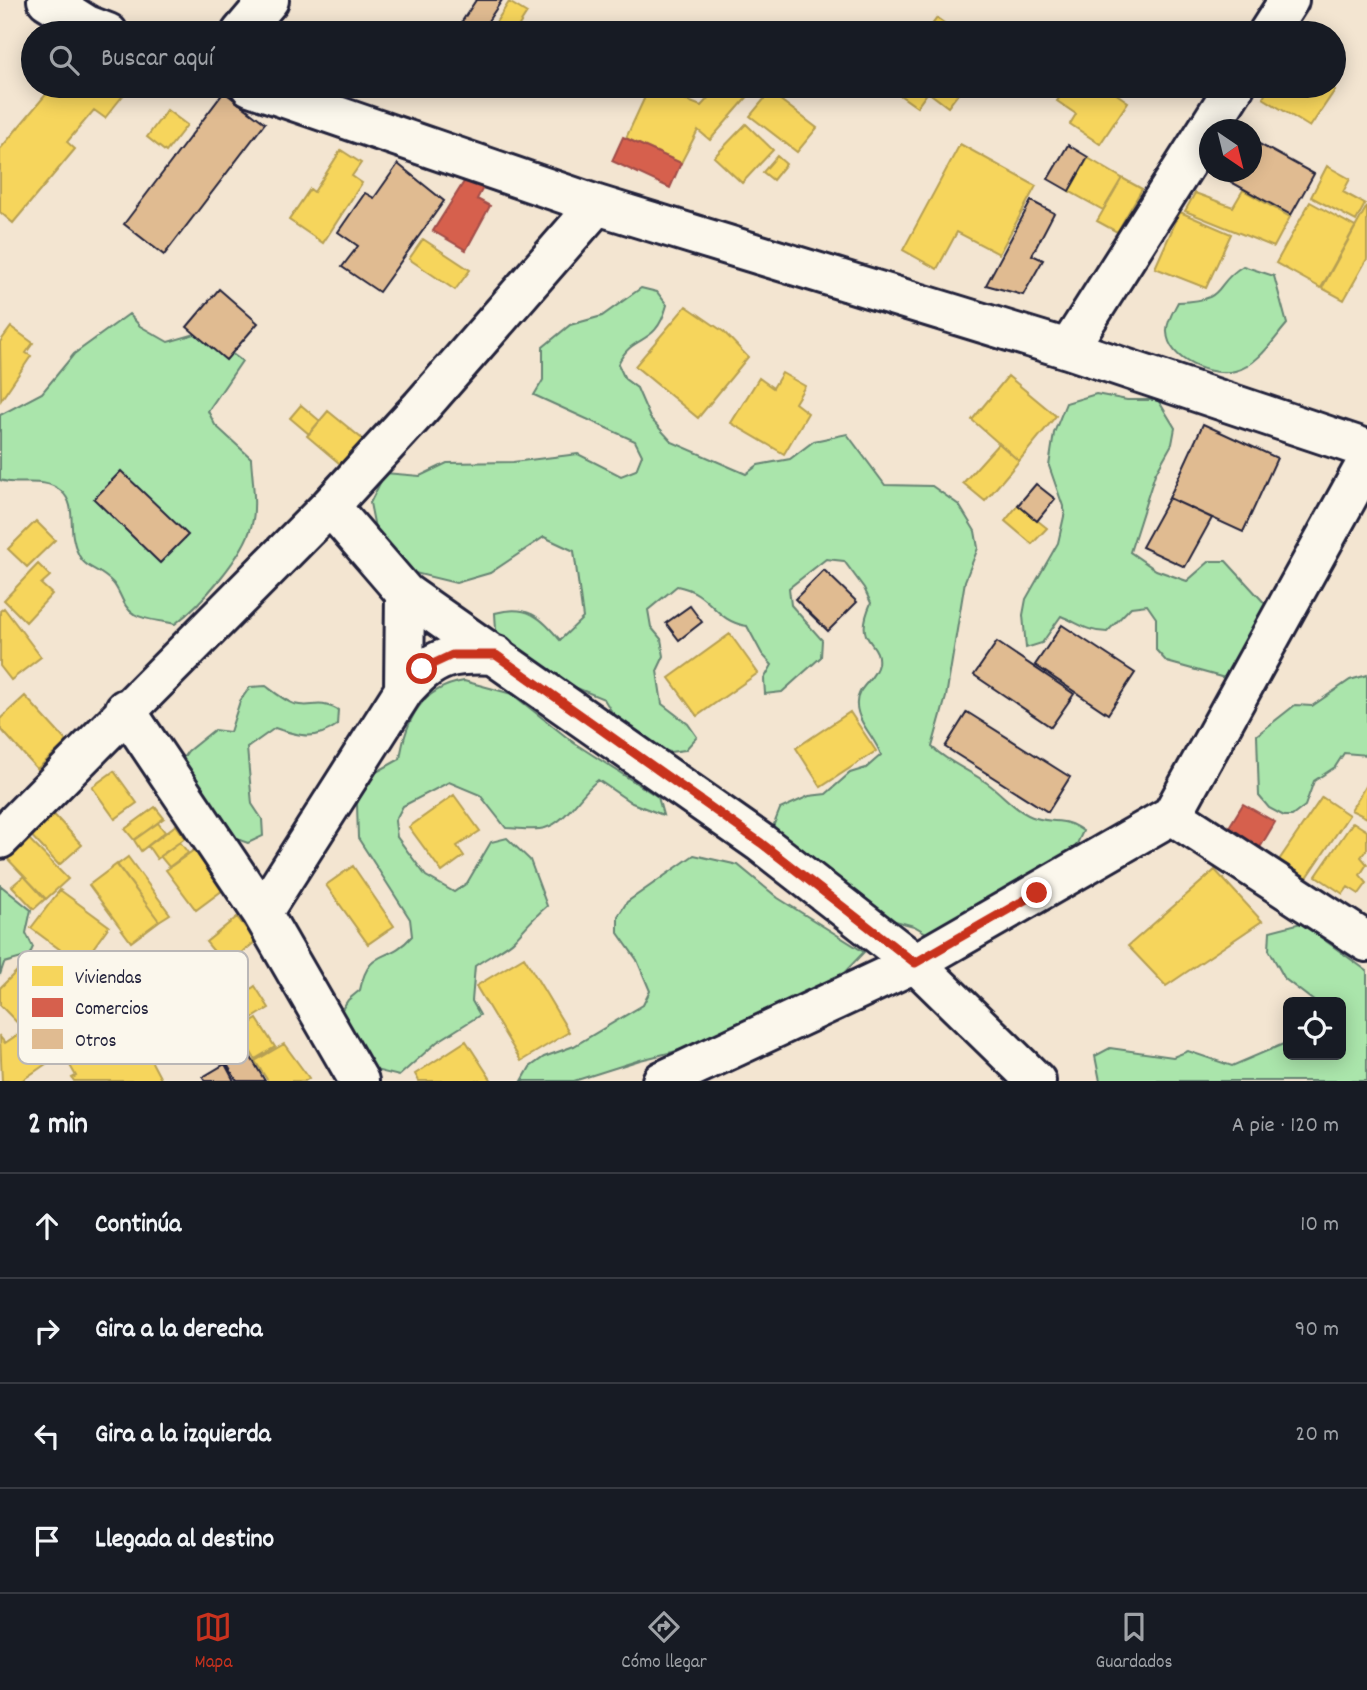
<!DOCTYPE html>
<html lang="es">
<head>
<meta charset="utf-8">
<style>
  body { margin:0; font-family:Dekko,sans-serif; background:#242831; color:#f1f3f6 }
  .controls { position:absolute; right:21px; bottom:21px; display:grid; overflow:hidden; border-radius:10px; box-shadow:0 4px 18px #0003 }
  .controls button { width:63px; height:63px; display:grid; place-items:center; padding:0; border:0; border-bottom:2px solid #363941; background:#171b24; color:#f1f3f6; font:35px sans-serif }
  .compass { position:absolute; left:1199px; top:119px; width:63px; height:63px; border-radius:50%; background:#171b24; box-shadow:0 4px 18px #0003; rotate:145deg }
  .stop { position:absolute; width:21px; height:21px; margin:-16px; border:5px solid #c8321e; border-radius:50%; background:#fff }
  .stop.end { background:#c8321e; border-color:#fff; box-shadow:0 2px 7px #0008 }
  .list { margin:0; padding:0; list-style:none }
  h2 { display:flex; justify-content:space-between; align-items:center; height:91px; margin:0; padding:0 28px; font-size:30px }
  h2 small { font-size:23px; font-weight:400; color:#9ea1a6 }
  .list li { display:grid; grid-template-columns:46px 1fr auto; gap:21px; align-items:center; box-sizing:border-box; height:105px; padding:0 28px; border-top:2px solid #363941 }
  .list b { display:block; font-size:26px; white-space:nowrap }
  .list em { font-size:23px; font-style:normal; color:#9ea1a6 }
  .icon { flex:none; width:38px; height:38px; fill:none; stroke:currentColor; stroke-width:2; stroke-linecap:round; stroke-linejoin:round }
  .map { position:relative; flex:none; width:1367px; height:1081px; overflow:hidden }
  .search { position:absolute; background:#171b24; box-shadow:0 4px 18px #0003; left:21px; right:21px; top:21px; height:77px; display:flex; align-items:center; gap:18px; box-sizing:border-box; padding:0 24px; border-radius:38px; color:#9ea1a6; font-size:26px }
  .sheet { height:511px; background:#171b24 }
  nav { display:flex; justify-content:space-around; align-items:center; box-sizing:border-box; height:98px; border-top:2px solid #363941; background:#171b24; font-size:19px; color:#9ea1a6 }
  nav a { display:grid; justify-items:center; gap:4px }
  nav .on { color:#c8321e }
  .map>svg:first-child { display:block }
</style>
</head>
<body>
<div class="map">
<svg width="1367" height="1081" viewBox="0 0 1367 1081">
  <rect width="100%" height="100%" fill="#f3e5d1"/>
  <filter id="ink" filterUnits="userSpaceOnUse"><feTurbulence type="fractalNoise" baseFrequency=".0143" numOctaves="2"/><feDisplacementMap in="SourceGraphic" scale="14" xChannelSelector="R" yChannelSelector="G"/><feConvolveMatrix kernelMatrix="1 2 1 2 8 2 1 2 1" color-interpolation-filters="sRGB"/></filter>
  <g filter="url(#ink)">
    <path fill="#aae5ab" stroke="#668473" stroke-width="2" d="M1243 266 1274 276 1287 324C1273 340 1257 366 1235 371 1212 377 1168 361 1167 332 1166 322 1174 310 1178 302 1231 300 1210 286 1243 266Z
      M641 288 657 292 667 305C655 349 634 331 618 364L625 379 637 388 650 418 672 442 746 474 758 465 790 459 814 441 847 434 885 485 932 486 959 505 975 531 978 548 965 581 946 697 932 747C949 763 969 770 987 783 1003 794 1017 813 1036 818 1056 824 1064 817 1083 831L1069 861 928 934 914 926 880 917 771 832 780 809 809 796 826 794 850 773 866 768 881 755C876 739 858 723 857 706 855 687 875 681 878 664 880 649 871 646 866 635 862 625 867 612 871 603L864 588 844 561 826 559 789 588 791 605 822 640 821 657 782 692 765 694 764 679 772 665 762 654 747 626C713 621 713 593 677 586L648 610 651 627 661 639 664 656 657 671 662 704 688 724 697 737 685 750 670 752 651 746 622 729 604 699 528 668 496 630 495 613C528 604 540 617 560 640L583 618 574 551 544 537 490 573 456 583 390 567 377 538 370 503 385 473 420 476 447 463 513 462 578 454 621 476 636 470 642 455 635 441 534 395 543 380V347L570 325 602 316Z
      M129 314 140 326 168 342 202 332 242 361 208 411 215 425 251 458C252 478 257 505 252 524 244 556 201 604 175 624 161 620 146 621 134 614 123 608 121 592 113 583 94 563 80 573 73 537 70 521 75 503 61 491 43 476 20 487 0 480V415L42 393 74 354Z
      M1096 394 1127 400H1158L1175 428 1172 444 1155 474 1130 552 1156 570 1187 581 1210 561H1226L1269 608 1232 680 1167 662 1156 650V618L1147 605 1131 607 1107 632C1088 632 1078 623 1061 616L1042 643 1026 648 1023 615 1026 599 1058 543 1065 512 1049 466 1054 433 1066 403Z
      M1367 675V755L1344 753 1335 767 1314 781 1305 806 1292 816H1284L1269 808 1259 796 1257 735 1295 705 1312 706 1350 680Z
      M464 681 512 694 574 743 658 797 663 815 632 803 598 780C580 793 567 822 545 828 534 831 518 828 506 828L480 795 449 782 403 806 395 821 397 837 426 876 454 892 467 883 491 842 507 838 530 860 547 906C534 917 525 928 514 940 509 946 484 959 475 966L472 1001 480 1015 437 1042 399 1076 367 1068 339 1014 348 1000 360 990C369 946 388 964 412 936L410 919 358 838 357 804 363 788 371 775 400 759C406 719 421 688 464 681Z
      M266 686C274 692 285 701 294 704 313 709 317 699 338 710L337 725C315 741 300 736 275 728L247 748 252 804 262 819 263 836 248 843C216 832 230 828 215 808 204 794 190 780 178 765L188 751 214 730 230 732 240 701 250 687Z
      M694 855 738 865 778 898 864 952 839 978 693 1047 640 1060 574 1081H522L530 1067 544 1057 574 1046 643 1005 650 991 637 960 618 933V916L627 902Z
      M0 885 31 910 26 933 33 947 29 956 4 963 0 975Z
      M1301 923 1367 971V1081H1100L1095 1056 1110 1048 1173 1057 1188 1051 1232 1066 1288 1042V1055H1341V1002H1315L1285 979 1269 950 1270 931Z"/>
    <path fill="#f6d55c" stroke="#b69f52" stroke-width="2" d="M509 2 527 13 514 33H489Z
      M937 18 958 33H926Z
      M53 86 129 88 105 118 94 110 67 142 75 149 13 223 0 212V149Z
      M650 86 701 106 719 86H757L710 140 698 130 681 163 626 138Z
      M892 86H964L948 107 928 92 917 107 890 88Z
      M1067 86H1105L1128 102 1100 144 1070 124 1076 114 1057 101Z
      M1270 86H1328L1335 90 1310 127 1263 98Z
      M770 92 817 128 797 152 750 116Z
      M167 110 187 125 166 152 147 137Z
      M746 124 773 150 742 183 714 157Z
      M960 144 1036 186 999 254 957 232 937 269 903 250Z
      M341 150 361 163 352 176 362 183 323 243 289 220 310 189 314 192Z
      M777 156 786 164 773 180 763 172Z
      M1088 158 1122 178 1103 210 1069 191Z
      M1327 166 1350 179 1343 192 1365 204 1356 221 1311 197Z
      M1122 178 1142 189 1117 232 1097 221Z
      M1243 190 1290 217 1274 247 1185 211 1195 193 1233 207Z
      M1310 202 1355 227 1321 288 1276 263Z
      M1367 206V259L1344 300 1322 288Z
      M1180 212 1231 234 1206 288 1155 268Z
      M423 239 470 270 455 290 409 259Z
      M686 306 724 332 748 357 698 418 635 366Z
      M11 327 33 343 26 353 31 356 1 400 0 342Z
      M782 373 805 386 795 403 808 413 784 454 731 423 759 378 773 388Z
      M1008 376 1056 416 1019 461 972 420Z
      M301 405 320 421 309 434 290 418Z
      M328 411 366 442 345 468 307 436Z
      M999 443 1019 461 985 501 963 483Z
      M1018 505 1047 528 1032 544 1005 521Z
      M36 521 55 540 27 567 8 549Z
      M38 564 50 576 41 584 52 594 26 622 4 600Z
      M4 608 41 657 11 680 0 666V611Z
      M730 634 758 673 697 716 669 678Z
      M25 696 67 742 37 769 0 728V719Z
      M850 712 876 751 821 787 796 748Z
      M114 771 137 803 115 819 92 787Z
      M1367 783V818L1351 810Z
      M454 795 480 831 457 846 464 856 442 872 409 827Z
      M1322 797 1349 815 1302 885 1275 866Z
      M155 807 164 818 134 840 125 829Z
      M48 808 82 845 59 865 25 829Z
      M1353 822 1367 831V849L1361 857 1367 864 1360 875 1367 883 1359 894 1348 887 1343 894 1316 876Z
      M158 823 165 832 141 851 134 840Z
      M176 825 185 838 157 859 148 846Z
      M23 833 68 879 46 899 2 853Z
      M180 842 188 853 169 867 160 856Z
      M194 850 223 890 196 910 166 870Z
      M128 857 170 914 159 921 117 865Z
      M117 864 159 921 131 942 89 885Z
      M353 866 394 926 368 944 326 885Z
      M1215 870 1262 921 1166 986 1128 946Z
      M24 876 45 899 34 909 12 886Z
      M60 890 109 926 81 965 31 928Z
      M237 917 256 941 226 966 206 942Z
      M524 957 569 1032 521 1061 476 986Z
      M25 963 67 1006 33 1039 0 1005V988Z
      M255 986 269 1008 248 1021 235 1001Z
      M129 1019 162 1081H74L72 1078 76 1076 68 1062 93 1048 90 1045 105 1036 103 1032Z
      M257 1019 275 1047 255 1059 238 1031Z
      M23 1031 46 1064 21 1081H2L0 1037 5 1043Z
      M466 1041 492 1081H419L415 1074Z
      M284 1044 309 1078 305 1081H268L255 1061Z"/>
    <path fill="#d6604d" stroke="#a04d48" stroke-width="2" d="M623 137 681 163 670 188 612 161Z
      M474 166 485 184 477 199 490 206 466 250 433 231Z
      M1243 804 1275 822 1258 851 1226 832Z"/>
    <path fill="#e0bb91" stroke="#22223b" stroke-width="2" d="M476 0H502L480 33H463L457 29Z
      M224 92 265 123 164 255 124 224Z
      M1252 140 1314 174 1291 215 1213 172H1252Z
      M1068 145 1088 157 1069 191 1048 179Z
      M398 164 444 201 379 292 342 267 358 246 338 232 365 193 374 198Z
      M1031 201 1054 213 1032 255 1043 260 1023 295 986 285Z
      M219 289 258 323 226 360 187 327Z
      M1203 424 1277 458 1243 532 1169 498Z
      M121 471 188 535 160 563 94 499Z
      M1036 484 1055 499 1037 521 1018 505Z
      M1169 498 1212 518 1185 567 1142 547Z
      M824 570 857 602 828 631 795 599Z
      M690 606 702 622 679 640 666 623Z
      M1062 625 1135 673 1108 714 1035 665Z
      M997 642 1074 694 1051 727 974 675Z
      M967 712 1070 777 1048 812 945 747Z
      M237 1034 265 1081H237L216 1046Z
      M225 1064 234 1081H205L203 1077Z"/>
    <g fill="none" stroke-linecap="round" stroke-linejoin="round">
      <defs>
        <path id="street" d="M47 0 87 25 108 33
          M241 33 269 0
          M1268 33 1289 0
          M250 86 597 205 1068 349 1367 449
          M1068 349 1235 86
          M330 506 405 593 761 843 915 963 1036 1081
          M404 690C434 655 452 653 496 655
          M125 709 262 913 359 1081
          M1172 815 1367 942
          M0 839 330 506 421 407 597 205
          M262 913 404 690 405 593
          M662 1081 915 963 1172 815 1367 462"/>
      </defs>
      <use href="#street" stroke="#22223b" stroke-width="44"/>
      <use href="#street" stroke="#fbf7ec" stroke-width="38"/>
    </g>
  </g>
  <g fill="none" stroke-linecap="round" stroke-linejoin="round" filter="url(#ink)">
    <path stroke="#c8321e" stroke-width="9" d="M422 669 452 655H496L761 843 915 963 1037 893"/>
  </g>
  <rect x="18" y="951" width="230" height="113" rx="10" fill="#fbf7ec" stroke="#bab7b7" stroke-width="2"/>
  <rect x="32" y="966" width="31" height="20" fill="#f6d55c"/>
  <rect x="32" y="998" width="31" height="19" fill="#d6604d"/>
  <rect x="32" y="1029" width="31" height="20" fill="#e0bb91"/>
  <g font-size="19" fill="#22223b">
    <text x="75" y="983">Viviendas</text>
    <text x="75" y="1014">Comercios</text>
    <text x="75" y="1046">Otros</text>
  </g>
</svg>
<div class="controls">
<button><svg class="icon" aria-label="locate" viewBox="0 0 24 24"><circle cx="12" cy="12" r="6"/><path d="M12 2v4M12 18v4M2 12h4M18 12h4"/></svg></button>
</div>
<svg class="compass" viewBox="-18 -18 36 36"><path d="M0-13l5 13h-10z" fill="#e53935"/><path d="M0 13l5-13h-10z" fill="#9ea1a6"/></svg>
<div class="stop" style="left:422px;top:669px"></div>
<div class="stop end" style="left:1037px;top:893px"></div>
<div class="search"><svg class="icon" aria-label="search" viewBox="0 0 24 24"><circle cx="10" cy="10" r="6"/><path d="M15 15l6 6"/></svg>Buscar aquí</div>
</div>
<section class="sheet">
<h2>2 min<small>A pie · 120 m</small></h2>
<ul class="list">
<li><svg class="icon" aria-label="ahead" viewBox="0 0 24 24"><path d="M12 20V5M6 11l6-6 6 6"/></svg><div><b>Continúa</b></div><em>10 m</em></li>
<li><svg class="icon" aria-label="right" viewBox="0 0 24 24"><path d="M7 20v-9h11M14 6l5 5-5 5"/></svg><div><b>Gira a la derecha</b></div><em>90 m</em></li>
<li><svg class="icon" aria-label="left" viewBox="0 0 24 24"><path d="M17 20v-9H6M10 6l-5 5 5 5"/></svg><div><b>Gira a la izquierda</b></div><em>20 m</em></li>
<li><svg class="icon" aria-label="arrive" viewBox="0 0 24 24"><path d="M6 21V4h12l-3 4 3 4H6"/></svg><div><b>Llegada al destino</b></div></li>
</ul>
</section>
<nav>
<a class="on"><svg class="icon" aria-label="map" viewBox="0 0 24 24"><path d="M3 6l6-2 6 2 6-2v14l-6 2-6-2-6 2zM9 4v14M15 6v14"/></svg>Mapa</a>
<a><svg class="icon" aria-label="directions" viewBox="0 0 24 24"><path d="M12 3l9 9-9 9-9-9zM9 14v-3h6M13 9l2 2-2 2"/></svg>Cómo llegar</a>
<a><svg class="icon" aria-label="saved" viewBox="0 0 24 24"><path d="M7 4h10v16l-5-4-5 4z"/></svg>Guardados</a>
</nav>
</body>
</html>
